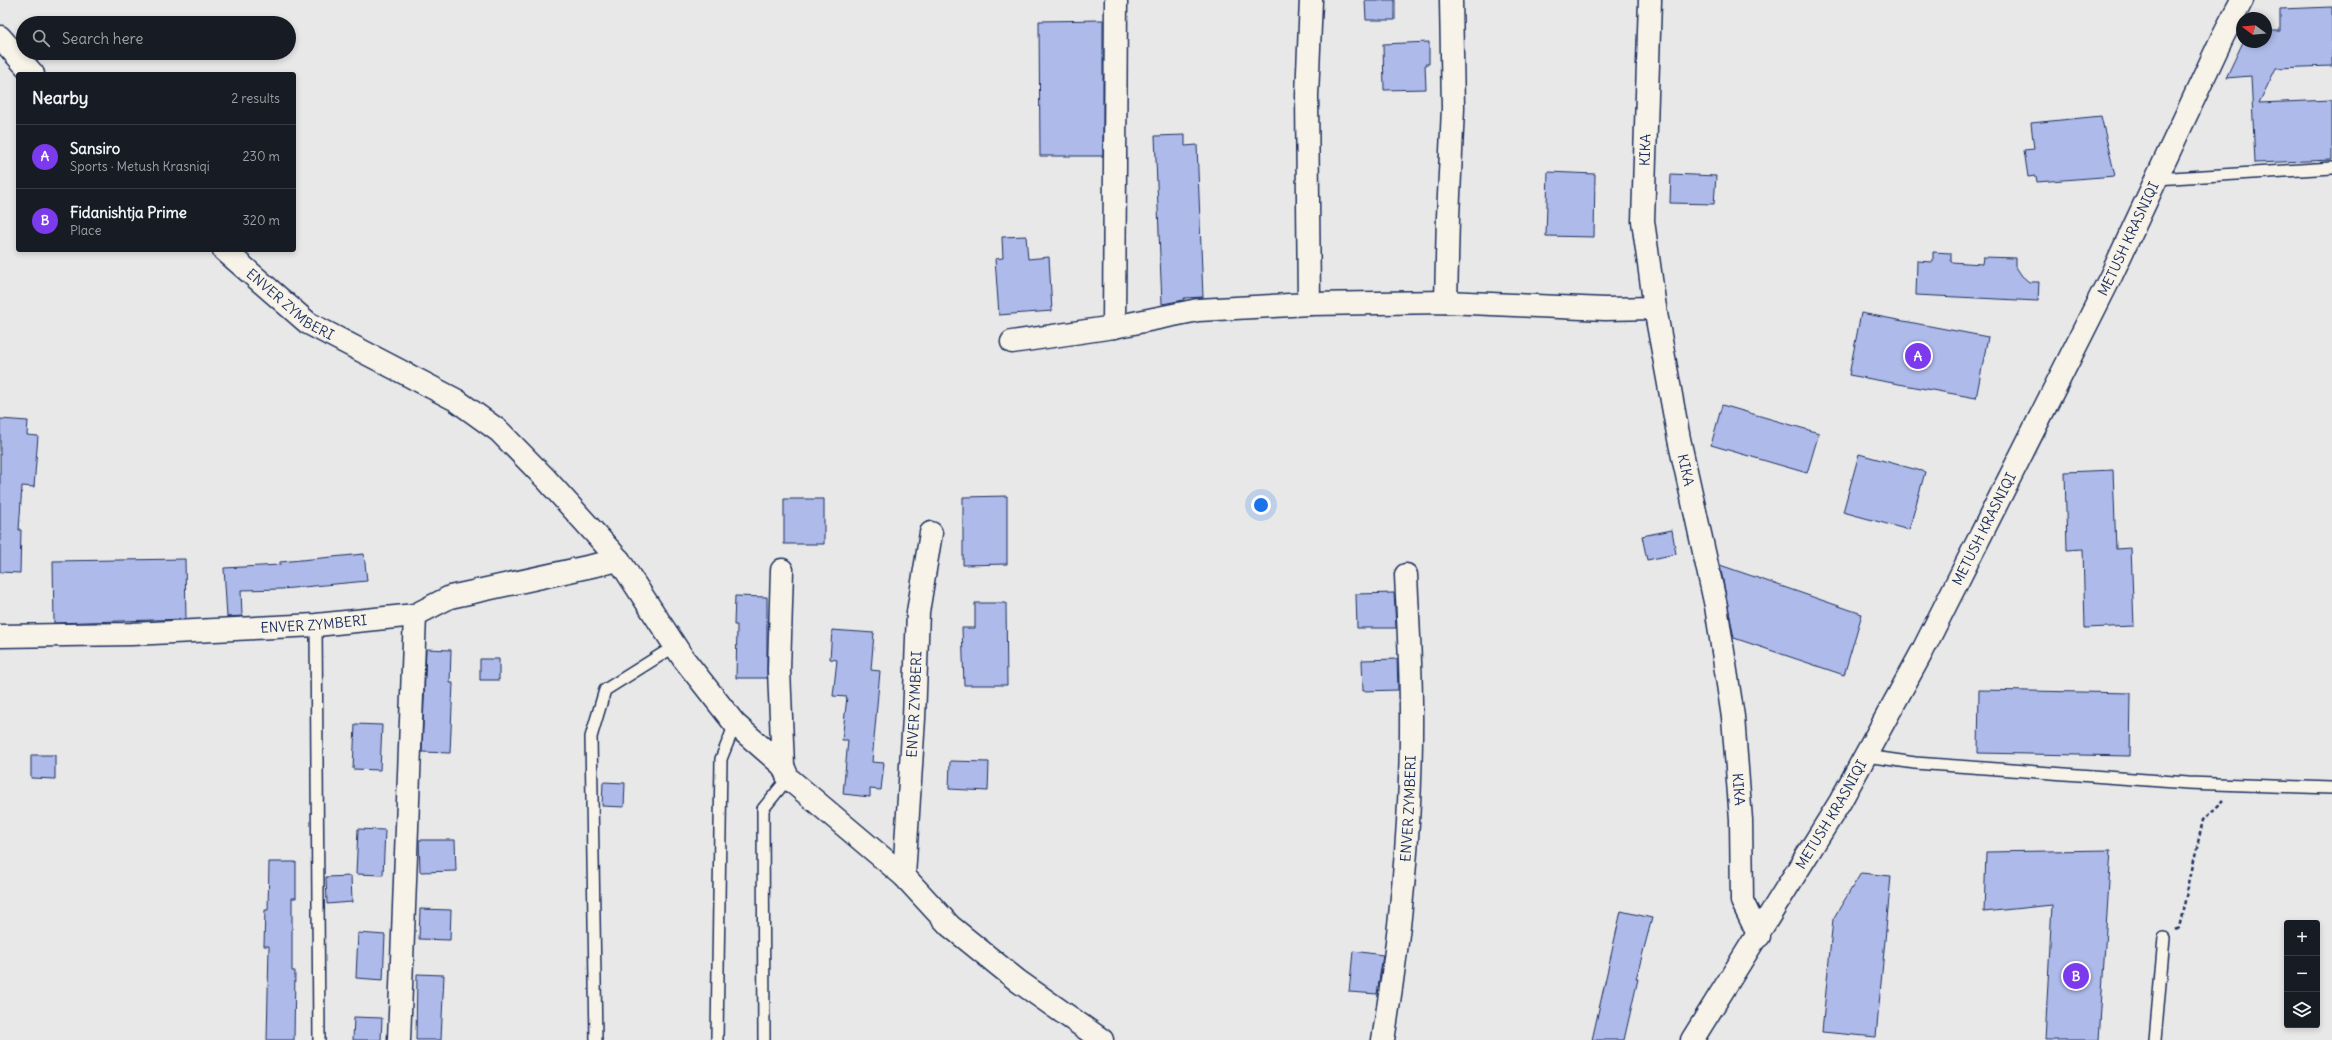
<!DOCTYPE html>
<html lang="en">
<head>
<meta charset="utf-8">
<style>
  body { margin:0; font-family:Delius,sans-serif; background:#20242c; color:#f1f3f6 }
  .controls { position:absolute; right:12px; bottom:12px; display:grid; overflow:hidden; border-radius:4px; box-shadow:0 2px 6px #0003 }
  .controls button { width:36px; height:36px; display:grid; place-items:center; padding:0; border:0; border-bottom:1px solid #363941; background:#171b24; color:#f1f3f6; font:20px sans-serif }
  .compass { position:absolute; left:2236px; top:12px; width:36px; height:36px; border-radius:50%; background:#171b24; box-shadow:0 2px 6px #0003; rotate:286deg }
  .you { position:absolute; left:1261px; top:505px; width:14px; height:14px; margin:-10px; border:3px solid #fff; border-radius:50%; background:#1a73e8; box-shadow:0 0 0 6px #1a73e833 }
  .badge { display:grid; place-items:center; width:26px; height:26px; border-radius:50%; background:#7c3aed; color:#fff; font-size:13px; font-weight:700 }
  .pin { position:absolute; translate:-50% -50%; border:2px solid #fff; box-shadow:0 1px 4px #0006 }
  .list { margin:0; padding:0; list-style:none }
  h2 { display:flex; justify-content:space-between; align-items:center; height:52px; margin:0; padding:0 16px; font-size:17px }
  h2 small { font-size:13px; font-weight:400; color:#9ea1a6 }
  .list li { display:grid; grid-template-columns:26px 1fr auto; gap:12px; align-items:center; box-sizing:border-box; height:64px; padding:0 16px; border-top:1px solid #363941 }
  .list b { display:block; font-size:15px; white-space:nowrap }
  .list p { margin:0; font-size:13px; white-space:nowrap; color:#9ea1a6 }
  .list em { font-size:13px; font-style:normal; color:#9ea1a6 }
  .icon { flex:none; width:22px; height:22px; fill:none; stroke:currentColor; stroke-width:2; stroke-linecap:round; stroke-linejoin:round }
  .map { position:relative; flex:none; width:2332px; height:1040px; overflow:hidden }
  .search { position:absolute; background:#171b24; box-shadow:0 2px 6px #0003; left:16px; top:16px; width:280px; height:44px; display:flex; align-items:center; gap:10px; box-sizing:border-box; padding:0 14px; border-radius:22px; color:#9ea1a6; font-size:15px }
  .panel { position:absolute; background:#171b24; box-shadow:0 2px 6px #0003; left:16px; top:72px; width:280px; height:180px; border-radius:4px }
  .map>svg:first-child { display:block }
</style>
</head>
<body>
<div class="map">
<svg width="2332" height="1040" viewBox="0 0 2332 1040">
  <rect width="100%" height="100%" fill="#e8e8e8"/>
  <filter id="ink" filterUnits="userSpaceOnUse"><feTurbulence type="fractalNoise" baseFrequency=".025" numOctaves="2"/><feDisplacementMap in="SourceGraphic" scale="8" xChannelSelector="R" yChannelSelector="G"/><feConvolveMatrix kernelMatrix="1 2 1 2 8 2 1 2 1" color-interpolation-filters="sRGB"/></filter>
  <g filter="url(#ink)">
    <path fill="#aebaea" stroke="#1b2f5e" d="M1365 0H1395V20H1366Z
      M2332 7V66L2276 68 2259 103 2332 100V160L2255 163 2251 76 2226 78 2243 42H2266V31H2280V9Z
      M1103 20V156H1040L1039 21Z
      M1429 42V64H1425L1426 89 1384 90 1383 44Z
      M2101 116 2115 176 2037 182 2036 176 2028 177 2024 150 2034 149 2031 123Z
      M1185 135V146L1197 145 1203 297 1184 298V300L1162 304 1155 136Z
      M1548 172 1595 174 1594 237 1546 236Z
      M1671 174 1716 176 1714 204 1670 203Z
      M1026 236 1028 259 1049 257 1052 311 999 315 995 259 1003 258 1002 237Z
      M1933 252 1951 253V262L1982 264 1983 257 2016 258V267L2022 276 2029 282H2039L2038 301 1916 295 1917 261 1933 262Z
      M1861 313 1988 337 1976 398 1849 375Z
      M1722 405 1819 433 1807 473 1711 445Z
      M0 419 28 421 27 435 38 436 34 487 22 486 19 530H21L20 573 0 572Z
      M1859 454 1925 472 1909 530 1843 512Z
      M2113 470 2116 549 2131 548 2134 626 2085 628 2083 549 2067 550 2065 472Z
      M1007 496V564L963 565V497Z
      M784 499H824V544H784Z
      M1672 530 1676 554 1647 560 1642 536Z
      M364 554 367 581 282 589 241 590 242 616 227 617 224 568 280 565V562Z
      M185 559 186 619 54 623 53 561Z
      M1720 565 1862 614 1844 675 1734 638Z
      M1394 593 1396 628H1357L1356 594Z
      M735 596 767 597V678H736L737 625H734Z
      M975 603H1006L1007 685H964L962 628H975Z
      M832 630 874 633 871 670 880 671 872 762 884 763 881 790 870 789V797L843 794 848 740H842L847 697 833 696 837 660 830 659Z
      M426 649 451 650 450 683H453L450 753 422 752Z
      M480 659H499V680H480Z
      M1397 659 1398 690 1363 691 1362 660Z
      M1979 690 2131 693 2130 756 1978 753Z
      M355 724 382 725 380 770 353 769Z
      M31 755H55V779L31 778Z
      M950 761 989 762 988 791 949 789Z
      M603 782 625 783 624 807 602 806Z
      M358 829 385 830 383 875 356 874Z
      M419 840H455L456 871 420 872Z
      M2111 850 2099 1040H2045L2052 905 1984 912 1986 852Z
      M269 862H296V898H292V971H295L294 1040H267L269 946H264L265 910H268Z
      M1861 873 1891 876 1876 1037 1822 1032 1833 919Z
      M351 876 352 902 327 904 326 877Z
      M420 909 451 910 450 940 419 939Z
      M1621 911 1652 918 1636 979H1638L1624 1040H1592Z
      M358 933 385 935 383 980 356 978Z
      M1353 951 1383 955 1377 994 1349 992Z
      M417 974 444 975 441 1040H416Z
      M354 1017 382 1018 381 1040H353Z"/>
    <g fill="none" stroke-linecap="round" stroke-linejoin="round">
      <defs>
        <path id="service" d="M2156 179 2332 168
          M316 625 319 1040
          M1866 756 1915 763 2188 783 2332 788
          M596 1040 591 737 605 690 675 646
          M717 1040 721 759 735 724
          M764 1040 763 809 788 778
          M2155 1040 2164 938"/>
        <g id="minor">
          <path id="s1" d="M1650 0 1643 221 1655 308 1679 439 1716 606 1733 717 1741 820 1742 901 1759 936"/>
          <path d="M1446 302 1448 217 1453 108 1451 0"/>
          <path d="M1309 304 1307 96 1311 0"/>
          <path d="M1114 327 1116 0"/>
          <path d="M1012 342 1114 327 1198 310 1309 304 1446 302 1605 309 1655 308"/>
          <path d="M782 570 779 670 783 766"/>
          <path id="s2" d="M0 636 132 634 316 625 415 615 450 597 619 560"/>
          <path id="s3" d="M904 876 914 718 918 612 931 533"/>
          <path d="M399 1040 415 615"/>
          <path id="s4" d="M1383 1040C1401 931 1412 819 1411 709 1411 664 1408 620 1406 575"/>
        </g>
        <g id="tertiary">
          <path d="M0 37 33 74"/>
          <path id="s5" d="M224 250 308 323 456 400 499 431 546 479 619 560 683 658 735 724 783 766 788 778 904 876 950 926 1018 981 1102 1040"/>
          <path id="s6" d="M1692 1040 1840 802 1922 652 2111 276 2223 36 2242 0"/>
        </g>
      </defs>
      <use href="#service" stroke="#1b2f5e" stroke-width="14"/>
      <use href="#minor" stroke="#1b2f5e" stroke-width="25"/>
      <use href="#tertiary" stroke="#1b2f5e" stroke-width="25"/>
      <path stroke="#1b2f5e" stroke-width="2.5" stroke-dasharray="4 3" stroke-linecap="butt" d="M2176 930 2179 928 2203 820 2224 800"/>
      <use href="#service" stroke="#f7f3e8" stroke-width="11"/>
      <use href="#minor" stroke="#f7f3e8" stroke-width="22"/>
      <use href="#tertiary" stroke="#f7f3e8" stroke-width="22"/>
    </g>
  </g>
  <g text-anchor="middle" stroke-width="3" stroke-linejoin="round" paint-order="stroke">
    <g font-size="14" fill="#1b2f5e" stroke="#f7f3e8">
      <text transform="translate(1645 150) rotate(-88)" y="5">KIKA</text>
      <text dy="5" stroke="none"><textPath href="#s6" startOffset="913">METUSH KRASNIQI</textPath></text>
      <text dy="5" stroke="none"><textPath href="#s5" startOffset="86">ENVER ZYMBERI</textPath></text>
      <text dy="5" stroke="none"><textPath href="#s1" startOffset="474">KIKA</textPath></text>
      <text dy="5" stroke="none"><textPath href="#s6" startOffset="589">METUSH KRASNIQI</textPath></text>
      <text dy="5" stroke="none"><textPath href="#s2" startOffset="314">ENVER ZYMBERI</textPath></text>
      <text dy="5" stroke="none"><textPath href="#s3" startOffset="172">ENVER ZYMBERI</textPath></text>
      <text dy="5" stroke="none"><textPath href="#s1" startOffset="798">KIKA</textPath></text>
      <text dy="5" stroke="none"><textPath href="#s4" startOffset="233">ENVER ZYMBERI</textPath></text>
      <text dy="5" stroke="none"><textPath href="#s6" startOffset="265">METUSH KRASNIQI</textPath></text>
    </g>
  </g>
</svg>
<div class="controls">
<button>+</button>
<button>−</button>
<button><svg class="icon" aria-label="layers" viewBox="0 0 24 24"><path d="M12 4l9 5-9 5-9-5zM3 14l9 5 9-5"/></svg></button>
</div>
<svg class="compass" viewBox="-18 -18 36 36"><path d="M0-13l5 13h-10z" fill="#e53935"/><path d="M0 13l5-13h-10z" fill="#9ea1a6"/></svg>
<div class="you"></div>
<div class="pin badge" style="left:1918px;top:356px">A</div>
<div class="pin badge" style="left:2076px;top:976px">B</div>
<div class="search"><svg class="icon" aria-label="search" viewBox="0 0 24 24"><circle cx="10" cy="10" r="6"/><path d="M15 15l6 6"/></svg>Search here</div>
<section class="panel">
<h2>Nearby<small>2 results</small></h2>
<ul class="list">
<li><span class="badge">A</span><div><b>Sansiro</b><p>Sports · Metush Krasniqi</p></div><em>230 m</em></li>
<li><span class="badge">B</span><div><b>Fidanishtja Prime</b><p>Place</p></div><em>320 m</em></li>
</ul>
</section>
</div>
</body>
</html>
